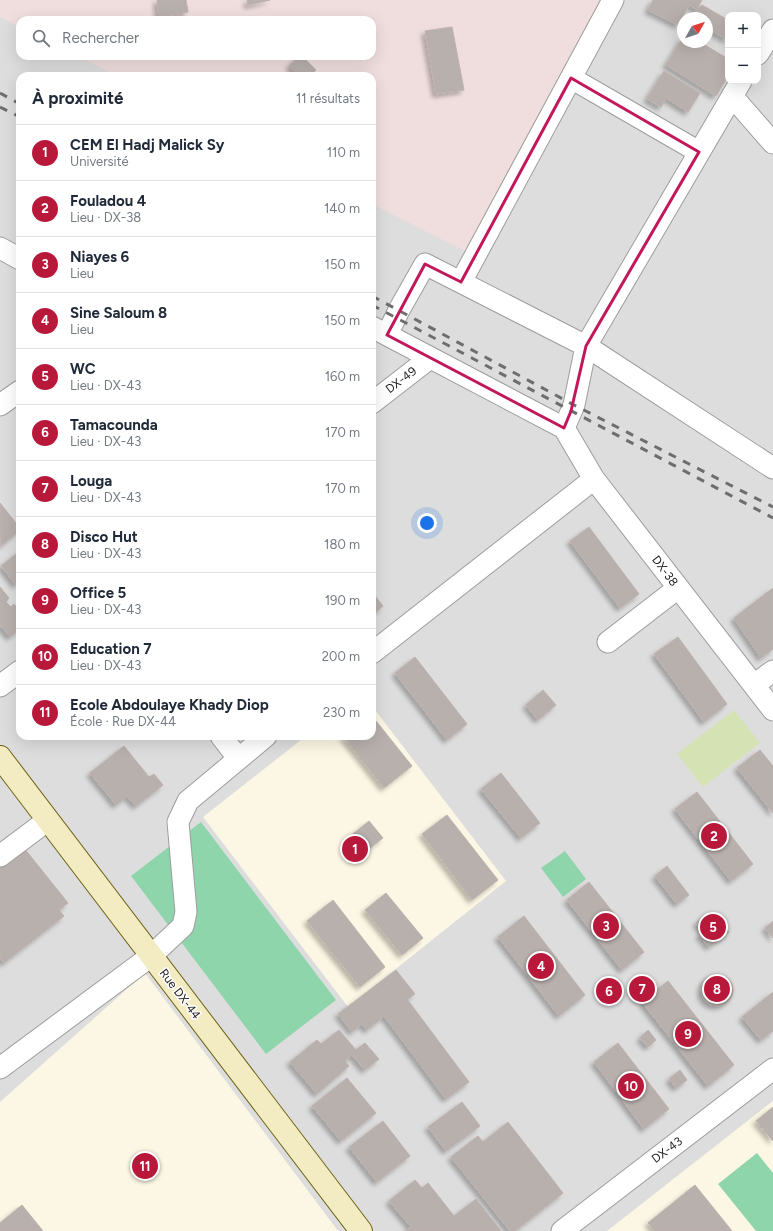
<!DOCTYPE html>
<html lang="fr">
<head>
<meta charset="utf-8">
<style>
  body { margin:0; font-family:Figtree,sans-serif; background:#f6f6f7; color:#1f2937 }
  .controls { position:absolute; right:12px; top:12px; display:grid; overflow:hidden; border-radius:8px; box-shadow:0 4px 16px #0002 }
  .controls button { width:36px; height:36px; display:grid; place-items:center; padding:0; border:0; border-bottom:1px solid #e0e1e3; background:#fff; color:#1f2937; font:20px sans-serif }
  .compass { position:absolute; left:677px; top:12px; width:36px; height:36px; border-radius:50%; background:#fff; box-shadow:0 4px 16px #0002; rotate:51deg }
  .you { position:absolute; left:427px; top:523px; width:14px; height:14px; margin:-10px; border:3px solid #fff; border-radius:50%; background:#1a73e8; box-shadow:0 0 0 6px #1a73e833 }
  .badge { display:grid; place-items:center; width:26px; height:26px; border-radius:50%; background:#b81839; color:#fff; font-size:13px; font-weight:700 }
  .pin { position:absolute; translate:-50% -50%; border:2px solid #fff; box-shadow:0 1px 4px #0006 }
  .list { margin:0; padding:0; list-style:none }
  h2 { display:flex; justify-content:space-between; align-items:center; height:52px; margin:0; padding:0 16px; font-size:17px }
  h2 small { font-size:13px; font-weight:400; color:#747a83 }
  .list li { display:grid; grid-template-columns:26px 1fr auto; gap:12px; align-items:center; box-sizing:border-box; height:56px; padding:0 16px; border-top:1px solid #e0e1e3 }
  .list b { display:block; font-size:15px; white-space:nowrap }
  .list p { margin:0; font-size:13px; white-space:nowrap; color:#747a83 }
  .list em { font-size:13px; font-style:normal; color:#747a83 }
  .icon { flex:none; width:22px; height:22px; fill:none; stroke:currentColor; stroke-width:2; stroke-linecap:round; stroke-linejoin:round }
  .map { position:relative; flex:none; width:773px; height:1231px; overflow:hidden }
  .search { position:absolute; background:#fff; box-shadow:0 4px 16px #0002; left:16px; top:16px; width:360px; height:44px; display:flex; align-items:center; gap:10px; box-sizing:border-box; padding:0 14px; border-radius:12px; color:#747a83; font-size:15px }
  .panel { position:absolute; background:#fff; box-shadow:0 4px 16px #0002; left:16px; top:72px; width:360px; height:668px; border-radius:12px }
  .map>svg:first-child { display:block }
</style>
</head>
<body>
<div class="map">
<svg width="773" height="1231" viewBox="0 0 773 1231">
  <defs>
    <filter id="shadow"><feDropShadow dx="-3.5" dy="3.5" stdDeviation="2" flood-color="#0004"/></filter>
  </defs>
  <rect width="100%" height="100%" fill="#efebe8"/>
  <path fill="#dedddd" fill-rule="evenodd" d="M0 0H773V1231H0ZM728 15H758V81H728ZM683 18H707V42H683ZM20 20H372V56H20ZM20 76H372V736H20Z"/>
  <path fill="#fcf7e4" d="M372 706 506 881 348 1007 203 817 306 736H372Z
    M145 973 338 1231H0V1102Z
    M773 1101V1231H607Z"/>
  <path fill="#efdedd" d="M0 0H600L467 252 372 204V76H118L78 56H372V20H20V27L0 17Z"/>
  <path fill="#d5e3b4" d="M734 710 760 743 703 787 677 754Z"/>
  <path fill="#8fd5ab" d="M201 822 336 1000 266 1054 131 876Z
    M565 851 586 879 563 897 541 868Z
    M757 1153 773 1173V1231H756L718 1184Z"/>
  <path fill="#b8b0ad" stroke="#bfb0ac" filter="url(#shadow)" d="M157 0H186L188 12 159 17Z
    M247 0H270L248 5Z
    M653 0H702L697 9 689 5 678 25 648 10Z
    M702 5 728 20V40L712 31 707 40V18H693L697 9Z
    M452 27 464 90 436 94 425 31Z
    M683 37V42H700L728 59V76L716 96 666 65Z
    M299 56H302L316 70 310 76H299L289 66Z
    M664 71 700 93 688 112 666 98 661 107 647 99Z
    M0 503 20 528V530L1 546Z
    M589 527 639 594 620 608 570 541Z
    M20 551V581L16 585 1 566Z
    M0 587 9 598 6 602 11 607 14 604 20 611V629L10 637 0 625Z
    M773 588V649L761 658 734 618Z
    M372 592 383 606 372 615Z
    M678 637 727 704 704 722 654 654Z
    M415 657 467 724 447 740 395 673Z
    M543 690 556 705 538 720 526 705Z
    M372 716 412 766 384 788 343 736H372Z
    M124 746 149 777 154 774 163 785 136 806 127 796 116 805 90 773Z
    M760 750 773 766V813L737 768Z
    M501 773 540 823 521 838 481 789Z
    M697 792 753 864 731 881 675 809Z
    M447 815 498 880 472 900 422 834Z
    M369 821 383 838 366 851 353 834Z
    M24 848 68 903 59 910 64 916 4 963 0 958V867Z
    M667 866 689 895 677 904 655 876Z
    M589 882 644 952 622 970 567 900Z
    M386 893 423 938 402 955 365 910Z
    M333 900 385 967 360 987 307 921Z
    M710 912 716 919 718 918 729 932 709 947 699 935 703 931 696 923Z
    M524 916 585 995 559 1016 498 937Z
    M773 921V938L765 928Z
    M396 970 415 994 384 1016 367 1030 362 1024 352 1032 338 1014Z
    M701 990a16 16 0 1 1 32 0a16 16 0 1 1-32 0Z
    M644 979 652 990 639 1000 631 989Z
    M668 981 734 1065 708 1086 642 1002Z
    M610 982 618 992 608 1000 600 990Z
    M773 992V1031L761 1040 742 1017Z
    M407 999 469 1082 446 1099 384 1016Z
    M339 1030 356 1050 365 1043 379 1059 365 1070 352 1055 345 1061 349 1066 317 1094 290 1062 317 1040 321 1044Z
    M648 1030 656 1040 648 1047 640 1038Z
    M618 1043 669 1109 644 1129 594 1062Z
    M680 1070 687 1080 676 1088 669 1079Z
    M347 1078 376 1113 341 1141 312 1106Z
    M462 1102 480 1126 446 1151 428 1127Z
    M773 1107V1141L756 1121Z
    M383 1121 410 1156 377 1182 349 1147Z
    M508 1122 563 1193 515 1231H510L451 1157 478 1136 483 1142Z
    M415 1180 422 1188 428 1183 454 1216 476 1199 501 1231H406L411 1227 389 1201Z
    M695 1185 732 1231H655L648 1223Z
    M22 1205 43 1231H0V1223Z"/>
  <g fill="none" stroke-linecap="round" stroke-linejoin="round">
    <defs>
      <path id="street" d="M758 54 773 30
        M571 78 699 152
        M732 96 773 143
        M0 248 20 259
        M461 282 613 0
        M372 327 564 428
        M387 335 399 310 425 264 586 346 773 468
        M372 403 430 358
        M0 405 20 391
        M564 428 574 405 586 346 741 81
        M564 428 594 479 773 710
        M608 642 678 588
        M372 653 594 479
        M754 685 773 671
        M0 686 20 671
        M221 736 238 758
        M0 856 48 820
        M0 1068 151 956 183 926 186 912 178 822 188 801 266 736
        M562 1231 773 1069"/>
      <path id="secondary" d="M0 757 361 1231"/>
    </defs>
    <use href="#street" stroke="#9d9d9d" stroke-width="23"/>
    <use href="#secondary" stroke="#6c6312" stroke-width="24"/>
    <use href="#street" stroke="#fff" stroke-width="21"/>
    <use href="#secondary" stroke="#f3ebc2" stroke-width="22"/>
    <path stroke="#6e6e6e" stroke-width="3" stroke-dasharray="8 8" stroke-linecap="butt" d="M0 93 20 104
      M0 107 20 117
      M372 296 574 405 773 507
      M372 305 773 518"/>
  </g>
  <path fill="none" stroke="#c2185b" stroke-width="3" stroke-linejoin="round" d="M571 78 699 152 586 346 571 411 564 428 387 335 425 264 461 282Z"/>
  <g text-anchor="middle" stroke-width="3" stroke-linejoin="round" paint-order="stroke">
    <g font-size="12" fill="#202020" stroke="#fff">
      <text transform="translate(401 380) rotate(-37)" y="4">DX-49</text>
      <text transform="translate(665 571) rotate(53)" y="4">DX-38</text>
      <text transform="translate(180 994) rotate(53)" y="4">Rue DX-44</text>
      <text transform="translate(667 1150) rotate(-37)" y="4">DX-43</text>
    </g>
  </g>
</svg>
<div class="controls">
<button>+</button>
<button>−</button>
</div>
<svg class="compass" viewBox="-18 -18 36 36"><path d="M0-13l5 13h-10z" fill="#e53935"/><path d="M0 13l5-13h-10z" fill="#747a83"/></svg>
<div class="you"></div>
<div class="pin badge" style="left:355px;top:849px">1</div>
<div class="pin badge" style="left:714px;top:836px">2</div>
<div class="pin badge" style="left:606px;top:926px">3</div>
<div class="pin badge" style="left:541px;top:966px">4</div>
<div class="pin badge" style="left:713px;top:927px">5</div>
<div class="pin badge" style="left:609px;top:991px">6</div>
<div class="pin badge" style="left:642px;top:989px">7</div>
<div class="pin badge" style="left:717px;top:989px">8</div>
<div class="pin badge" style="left:688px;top:1034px">9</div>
<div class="pin badge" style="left:631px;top:1086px">10</div>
<div class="pin badge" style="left:145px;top:1166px">11</div>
<div class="search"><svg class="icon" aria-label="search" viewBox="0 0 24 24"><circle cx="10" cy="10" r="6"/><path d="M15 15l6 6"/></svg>Rechercher</div>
<section class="panel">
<h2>À proximité<small>11 résultats</small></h2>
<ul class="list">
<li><span class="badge">1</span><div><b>CEM El Hadj Malick Sy</b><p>Université</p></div><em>110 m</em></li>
<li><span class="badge">2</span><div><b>Fouladou 4</b><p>Lieu · DX-38</p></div><em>140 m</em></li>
<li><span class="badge">3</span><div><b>Niayes 6</b><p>Lieu</p></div><em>150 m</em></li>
<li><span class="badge">4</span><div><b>Sine Saloum 8</b><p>Lieu</p></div><em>150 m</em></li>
<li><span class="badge">5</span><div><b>WC</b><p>Lieu · DX-43</p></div><em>160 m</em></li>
<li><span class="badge">6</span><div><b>Tamacounda</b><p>Lieu · DX-43</p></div><em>170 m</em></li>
<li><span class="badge">7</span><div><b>Louga</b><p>Lieu · DX-43</p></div><em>170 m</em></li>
<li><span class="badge">8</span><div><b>Disco Hut</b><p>Lieu · DX-43</p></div><em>180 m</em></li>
<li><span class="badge">9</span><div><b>Office 5</b><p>Lieu · DX-43</p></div><em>190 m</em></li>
<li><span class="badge">10</span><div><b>Education 7</b><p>Lieu · DX-43</p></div><em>200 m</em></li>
<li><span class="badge">11</span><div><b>Ecole Abdoulaye Khady Diop</b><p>École · Rue DX-44</p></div><em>230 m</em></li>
</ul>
</section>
</div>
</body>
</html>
